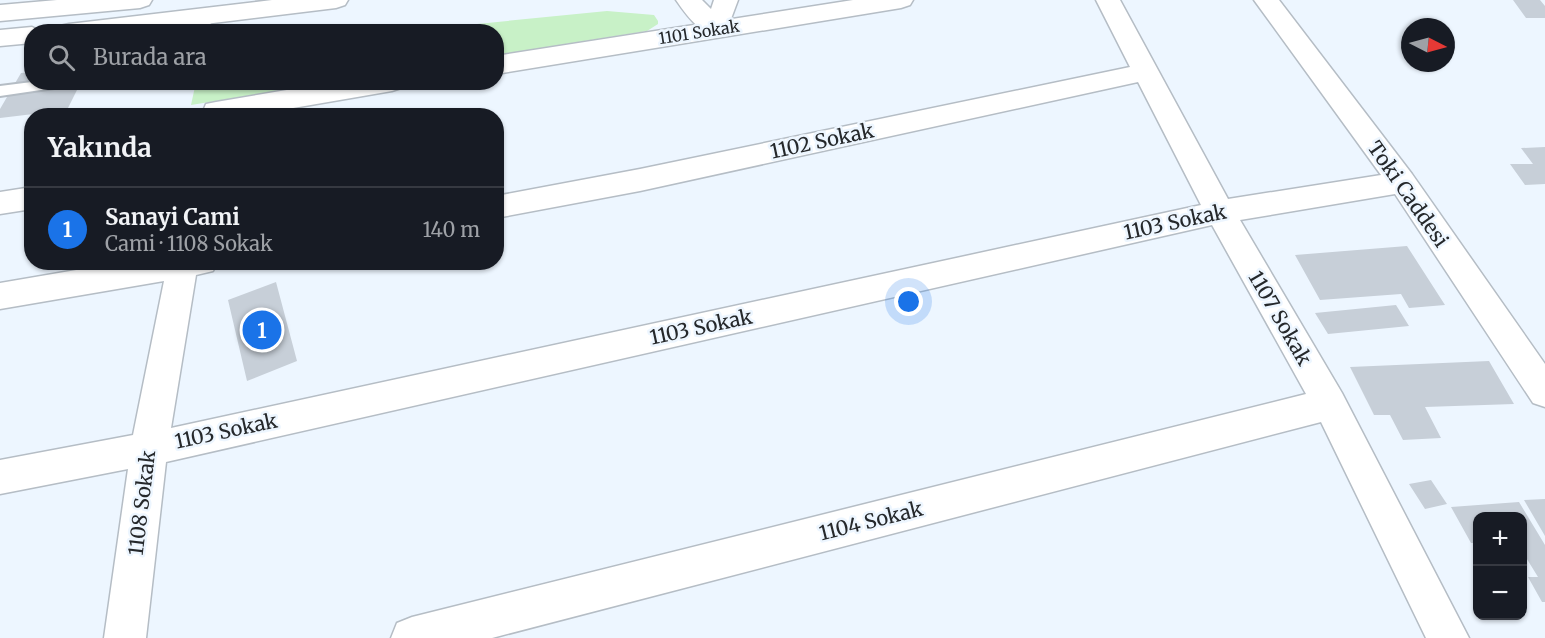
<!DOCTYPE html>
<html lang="tr">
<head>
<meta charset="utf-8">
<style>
  body { margin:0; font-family:Merriweather,serif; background:#20242c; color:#f1f3f6 }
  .controls { position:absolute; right:18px; bottom:18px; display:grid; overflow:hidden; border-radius:12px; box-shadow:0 2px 4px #0004 }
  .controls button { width:54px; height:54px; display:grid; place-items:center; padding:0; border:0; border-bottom:2px solid #363941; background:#171b24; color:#f1f3f6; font:30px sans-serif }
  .compass { position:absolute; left:1401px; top:18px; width:54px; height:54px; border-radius:50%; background:#171b24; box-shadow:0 2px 4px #0004; rotate:96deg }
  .you { position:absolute; left:909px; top:302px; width:21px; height:21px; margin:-15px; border:4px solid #fff; border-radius:50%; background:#1a73e8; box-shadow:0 0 0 9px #1a73e833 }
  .badge { display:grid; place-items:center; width:39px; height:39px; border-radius:50%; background:#1a73e8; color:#fff; font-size:20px; font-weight:700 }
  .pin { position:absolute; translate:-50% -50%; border:3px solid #fff; box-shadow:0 2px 6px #0006 }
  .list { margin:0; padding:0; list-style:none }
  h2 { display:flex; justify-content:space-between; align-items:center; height:78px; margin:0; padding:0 24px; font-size:26px }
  h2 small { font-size:20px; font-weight:400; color:#9ea1a6 }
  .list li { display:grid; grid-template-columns:39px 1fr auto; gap:18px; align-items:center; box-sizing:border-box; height:84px; padding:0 24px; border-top:2px solid #363941 }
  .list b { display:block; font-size:22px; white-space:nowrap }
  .list p { margin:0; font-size:20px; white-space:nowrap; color:#9ea1a6 }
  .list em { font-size:20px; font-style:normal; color:#9ea1a6 }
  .icon { flex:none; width:33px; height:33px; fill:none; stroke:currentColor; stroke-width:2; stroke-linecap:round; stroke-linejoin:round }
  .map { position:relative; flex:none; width:1545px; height:638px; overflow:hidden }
  .search { position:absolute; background:#171b24; box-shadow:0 2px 4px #0004; left:24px; top:24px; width:480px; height:66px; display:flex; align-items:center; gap:15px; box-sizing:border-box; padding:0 21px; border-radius:24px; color:#9ea1a6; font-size:22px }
  .panel { position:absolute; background:#171b24; box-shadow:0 2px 4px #0004; left:24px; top:108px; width:480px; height:162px; border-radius:24px }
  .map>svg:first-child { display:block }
</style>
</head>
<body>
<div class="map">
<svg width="1545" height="638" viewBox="0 0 1545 638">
  <rect width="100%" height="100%" fill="#edf6ff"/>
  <path fill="#c8f1c7" d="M607 11 654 15 658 21V24L647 31 497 55 496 32 406 31Z
    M196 82H327V83L191 105Z"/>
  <path fill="#c7cfd8" d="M1513 0H1540L1545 6V18H1526Z
    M32 72V82H81L67 110 0 118V109L21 73Z
    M1545 147V184L1525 185 1510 164H1533L1521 148Z
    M1407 246 1445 305 1409 308 1401 294 1320 300 1295 255Z
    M276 282 297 361 247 381 228 300Z
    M1396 305 1409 326 1328 334 1315 313Z
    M1489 361 1514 404 1425 407 1441 438 1403 440 1390 415H1374L1350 367Z
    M1431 480 1447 504 1425 509 1409 484Z
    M1545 499V536L1524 500Z
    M1519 502 1545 545V602H1542L1528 577H1538L1522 551V516H1478V543H1471L1451 507Z"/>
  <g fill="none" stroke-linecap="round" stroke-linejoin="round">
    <defs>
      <path id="lane" d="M214 12 218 13 220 16 218 19 197 32H181Z
        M32 82H74L68 86 0 96V86Z"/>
      <path id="street" d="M853 0H913L910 5 901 8 496 74V56Z
        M1096 0H1120L1228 199 1381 175 1254 0H1279L1412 174 1545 364V407L1533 403 1395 194 1240 220 1342 393 1469 638H1426L1321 422 492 638H391L397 623 412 617 1306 394 1212 225 166 462 146 638H104L128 469 0 494V460L133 435 164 281 0 309V283L123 262H217L213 271 196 275 171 428 1201 205 1138 82 640 191 496 218V196L640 169 1130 67Z
        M334 82H405L401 88 392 91 246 116H201L206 104 216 102Z
        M32 187V209L0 214V192Z"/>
      <path id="highway" d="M57 0H152L149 5 140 8 0 21V5Z
        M272 0H348L345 5 336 8 140 32H57L60 26 69 24Z
        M676 0H702L711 9 714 0H738L725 35C704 40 687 16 676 0Z
        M32 27 42 32H32V43L0 46V30Z"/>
    </defs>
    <use href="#lane" stroke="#b5bdc5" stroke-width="4"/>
    <use href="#street" stroke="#b5bdc5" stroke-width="3"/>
    <use href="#highway" stroke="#b5bdc5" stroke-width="3"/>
    <use href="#lane" fill="#fff" fill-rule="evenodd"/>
    <use href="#street" fill="#fff" fill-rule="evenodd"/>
    <use href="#highway" fill="#fff" fill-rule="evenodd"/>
  </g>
  <g text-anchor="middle" stroke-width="5" stroke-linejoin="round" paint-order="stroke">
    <g font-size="16" fill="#25282b" stroke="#edf6ff">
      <text transform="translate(699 32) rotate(-9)" y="6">1101 Sokak</text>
    </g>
    <g font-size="20" fill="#25282b" stroke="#edf6ff">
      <text transform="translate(822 141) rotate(-12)" y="7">1102 Sokak</text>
      <text transform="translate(1408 194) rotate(55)" y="7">Toki Caddesi</text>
      <text transform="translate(1175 222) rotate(-12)" y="7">1103 Sokak</text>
      <text transform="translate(1280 318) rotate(60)" y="7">1107 Sokak</text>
      <text transform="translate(701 327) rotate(-12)" y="7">1103 Sokak</text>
      <text transform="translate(226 431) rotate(-12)" y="7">1103 Sokak</text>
      <text transform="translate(142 503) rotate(-83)" y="7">1108 Sokak</text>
      <text transform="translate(871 521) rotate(-14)" y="7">1104 Sokak</text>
    </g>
  </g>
</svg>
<div class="controls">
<button>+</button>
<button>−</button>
</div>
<svg class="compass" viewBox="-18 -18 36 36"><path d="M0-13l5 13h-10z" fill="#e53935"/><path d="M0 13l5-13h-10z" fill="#9ea1a6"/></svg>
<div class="you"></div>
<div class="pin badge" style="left:262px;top:330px">1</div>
<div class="search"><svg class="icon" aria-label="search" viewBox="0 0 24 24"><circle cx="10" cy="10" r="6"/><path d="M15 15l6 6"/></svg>Burada ara</div>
<section class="panel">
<h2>Yakında<small></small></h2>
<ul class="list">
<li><span class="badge">1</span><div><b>Sanayi Cami</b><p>Cami · 1108 Sokak</p></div><em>140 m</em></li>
</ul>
</section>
</div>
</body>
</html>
